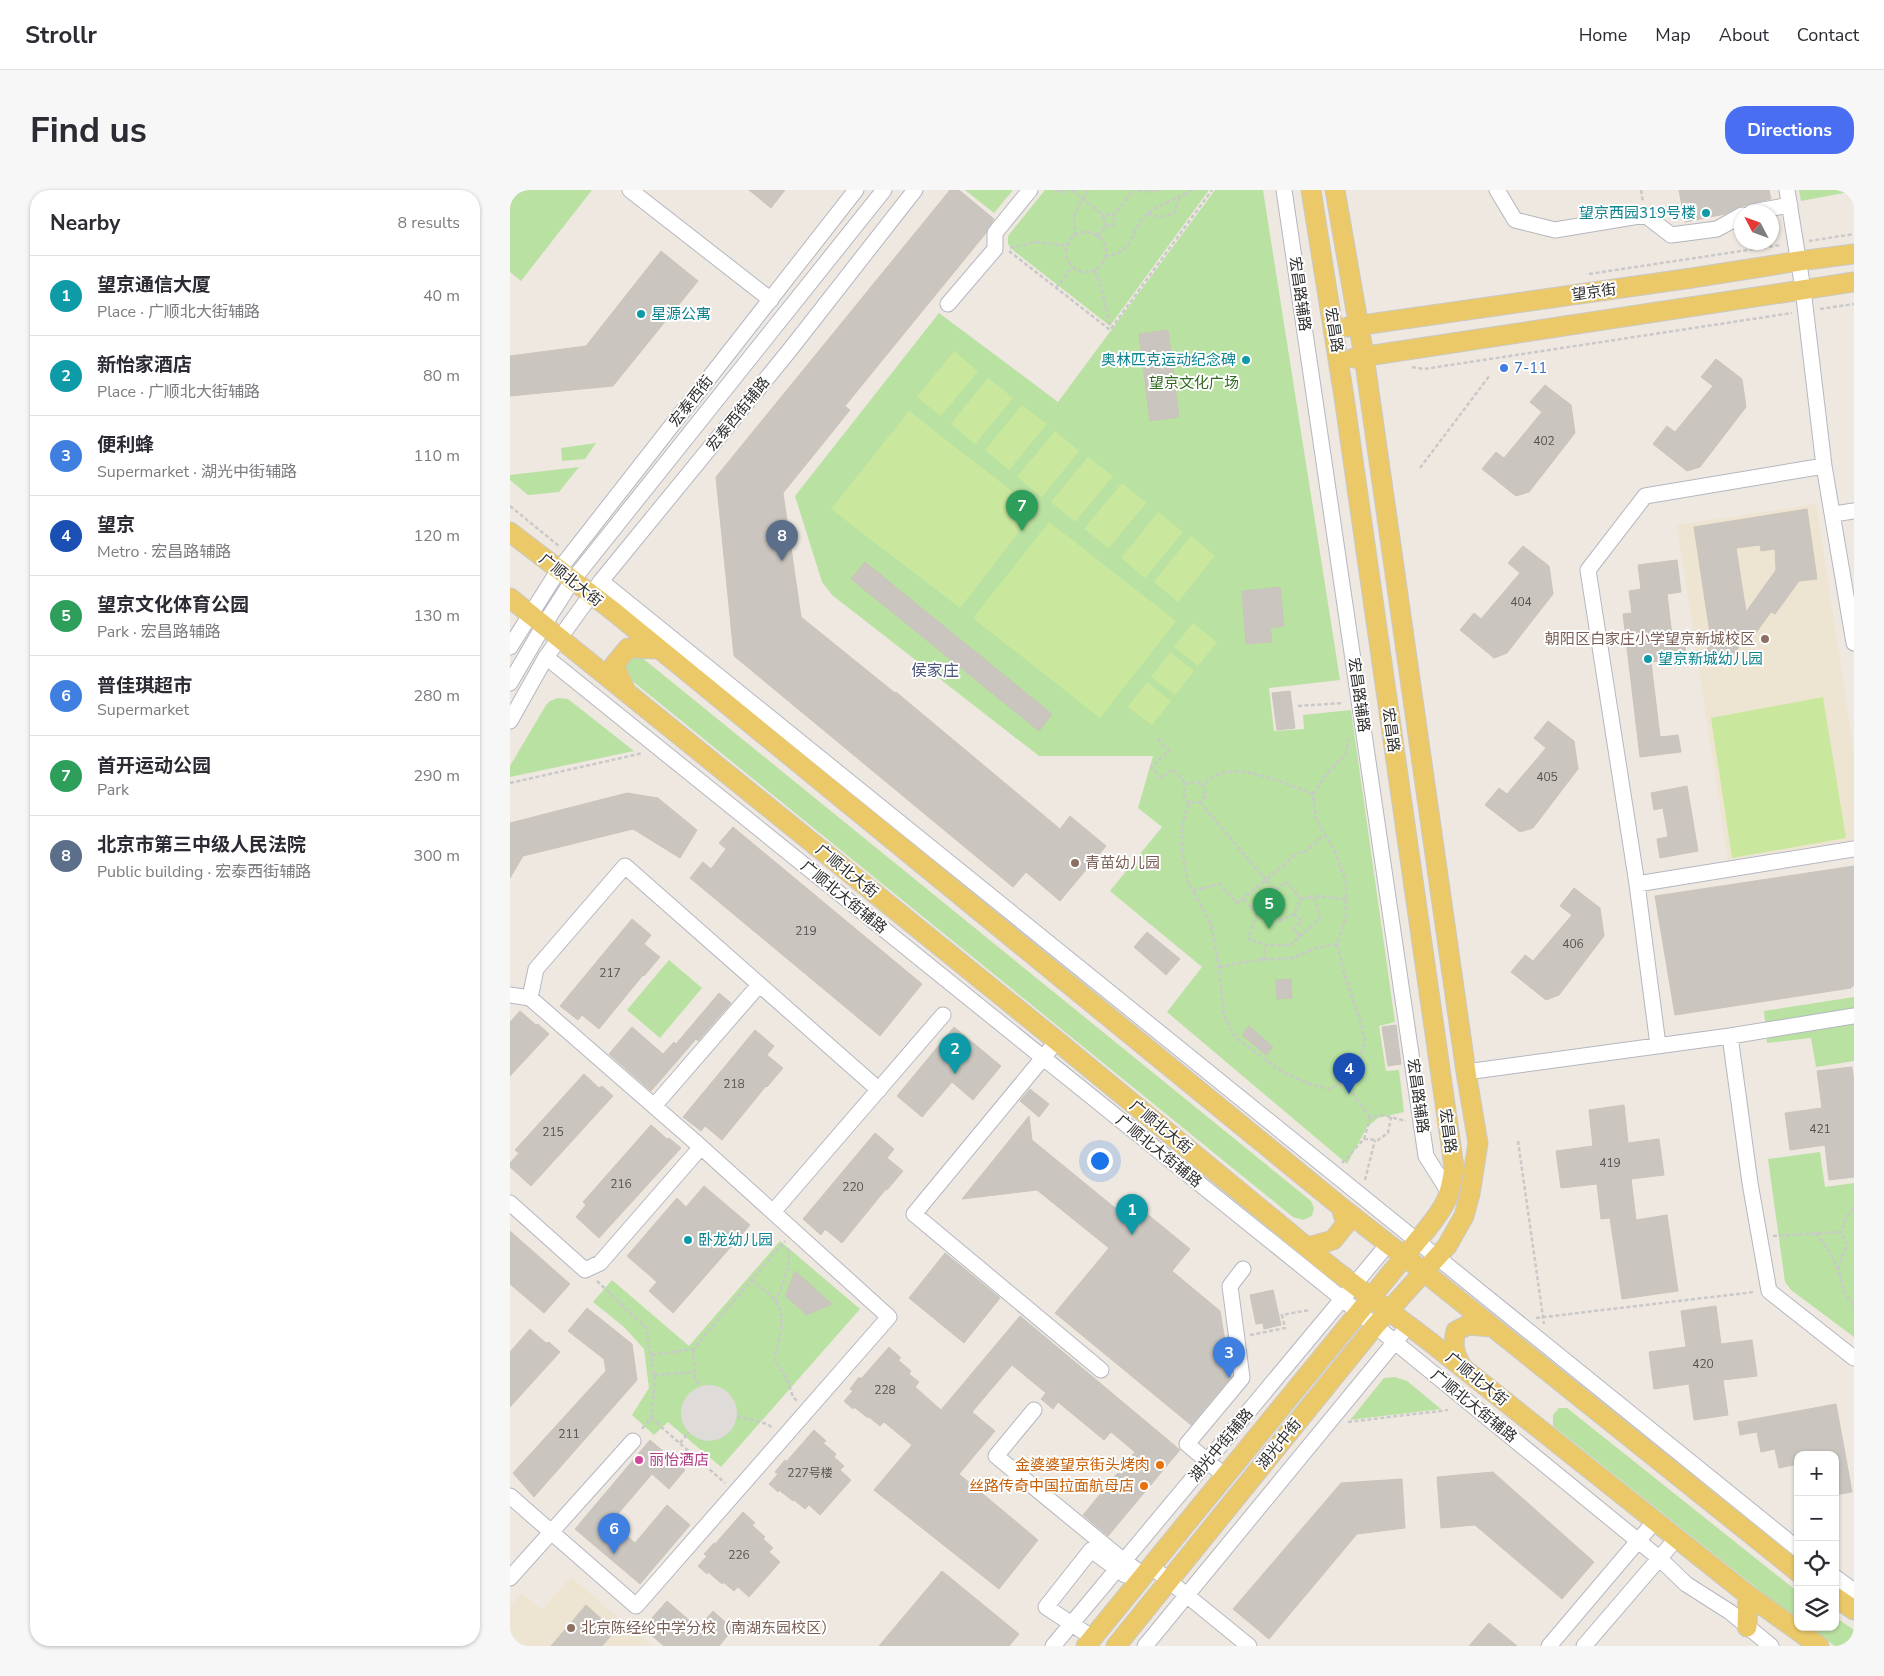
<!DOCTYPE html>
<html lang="en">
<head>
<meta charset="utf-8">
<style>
  body { margin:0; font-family:"Nunito Sans","Noto Sans SC",sans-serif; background:#f7f7f7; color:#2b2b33 }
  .controls { position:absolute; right:15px; bottom:15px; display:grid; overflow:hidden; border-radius:10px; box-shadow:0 1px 4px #0004 }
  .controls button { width:45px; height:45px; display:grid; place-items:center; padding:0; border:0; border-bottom:1px solid #e1e1e2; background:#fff; color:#2b2b33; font:25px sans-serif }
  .compass { position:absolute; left:1224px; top:15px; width:45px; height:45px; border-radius:50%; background:#fff; box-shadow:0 1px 4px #0004; rotate:311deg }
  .you { position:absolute; left:589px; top:970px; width:18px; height:18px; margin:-12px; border:4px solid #fff; border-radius:50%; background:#1a73e8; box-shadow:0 0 0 8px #1a73e833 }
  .badge { display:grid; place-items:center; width:32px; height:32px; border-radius:50%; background:#4a6ef2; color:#fff; font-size:16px; font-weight:700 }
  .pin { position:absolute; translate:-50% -41px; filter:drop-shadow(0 1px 2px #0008) }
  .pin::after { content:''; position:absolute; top:26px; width:18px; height:15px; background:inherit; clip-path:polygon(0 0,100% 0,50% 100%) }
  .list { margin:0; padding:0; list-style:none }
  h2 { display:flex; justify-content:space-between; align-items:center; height:65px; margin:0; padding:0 20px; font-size:21px }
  h2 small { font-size:16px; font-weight:400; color:#7c7c81 }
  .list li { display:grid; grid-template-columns:32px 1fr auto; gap:15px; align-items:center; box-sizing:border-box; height:80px; padding:0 20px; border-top:1px solid #e1e1e2 }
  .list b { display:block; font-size:19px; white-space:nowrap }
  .list p { margin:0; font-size:16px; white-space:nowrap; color:#7c7c81 }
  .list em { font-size:16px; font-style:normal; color:#7c7c81 }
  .icon { flex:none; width:28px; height:28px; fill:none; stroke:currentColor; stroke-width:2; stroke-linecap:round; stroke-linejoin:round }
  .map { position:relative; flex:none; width:1344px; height:1456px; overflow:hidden; border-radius:20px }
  header { display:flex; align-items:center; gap:30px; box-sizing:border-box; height:70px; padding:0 25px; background:#fff; border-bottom:1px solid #e1e1e2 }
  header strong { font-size:24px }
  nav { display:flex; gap:28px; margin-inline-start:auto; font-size:18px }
  .intro { display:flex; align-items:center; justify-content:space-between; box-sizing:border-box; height:120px; padding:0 30px }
  h1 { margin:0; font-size:35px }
  .button { padding:12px 22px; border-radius:20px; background:#4a6ef2; color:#fff; font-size:18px; font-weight:700 }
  main { display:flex; gap:30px; padding:0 30px }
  aside { flex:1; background:#fff; border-radius:20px; box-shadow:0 1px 4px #0004 }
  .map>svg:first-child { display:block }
</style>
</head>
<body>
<header>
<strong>Strollr</strong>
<nav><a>Home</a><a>Map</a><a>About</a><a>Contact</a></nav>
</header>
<div class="intro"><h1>Find us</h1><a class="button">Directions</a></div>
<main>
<aside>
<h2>Nearby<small>8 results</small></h2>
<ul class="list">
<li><span class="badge" style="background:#0f9aa8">1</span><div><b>望京通信大厦</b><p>Place · 广顺北大街辅路</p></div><em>40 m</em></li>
<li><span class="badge" style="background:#0f9aa8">2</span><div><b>新怡家酒店</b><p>Place · 广顺北大街辅路</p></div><em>80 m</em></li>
<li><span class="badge" style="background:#3f7fe0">3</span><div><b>便利蜂</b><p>Supermarket · 湖光中街辅路</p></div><em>110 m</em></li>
<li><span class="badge" style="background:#1a4fb4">4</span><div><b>望京</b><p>Metro · 宏昌路辅路</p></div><em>120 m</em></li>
<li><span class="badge" style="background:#2e9e5b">5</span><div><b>望京文化体育公园</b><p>Park · 宏昌路辅路</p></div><em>130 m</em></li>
<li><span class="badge" style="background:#3f7fe0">6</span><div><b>普佳琪超市</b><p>Supermarket</p></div><em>280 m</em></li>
<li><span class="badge" style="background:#2e9e5b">7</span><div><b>首开运动公园</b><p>Park</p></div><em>290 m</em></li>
<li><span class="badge" style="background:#5c6f8a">8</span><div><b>北京市第三中级人民法院</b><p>Public building · 宏泰西街辅路</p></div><em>300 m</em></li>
</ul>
</aside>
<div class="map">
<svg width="1344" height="1456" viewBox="0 0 1344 1456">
  <rect width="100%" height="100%" fill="#eee8e1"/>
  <path fill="#eee4d2" d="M1306 314 1344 562V650L1218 670 1167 335Z
    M61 1387 142 1456H0V1417L12 1403 32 1420Z"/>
  <path fill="#b9e1a1" d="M0 0H82L11 91 0 82Z
    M455 0H503L484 23Z
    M535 0H699L600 136 504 61 498 54V46Z
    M705 0H753L830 490 759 498 764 541 794 539 793 525 841 520 885 832 869 836 876 881 889 880 894 922 868 928 857 937 837 974 657 822 692 777 600 701 652 637 628 618 643 566H529L322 405 312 392 285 306 429 123 548 212Z
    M1289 0H1344V1L1291 11Z
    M86 253 75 269 52 271 51 258Z
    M69 277 49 302 18 305 0 290V285Z
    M130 466 801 1011 804 1018 802 1026 793 1030 783 1027 115 485 113 469Z
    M48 508 58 509 124 561 0 587V576L36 515 40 511Z
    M159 770 192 798 150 848 117 820Z
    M1344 807V871L1306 877 1301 848 1257 853 1254 821Z
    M1310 962 1315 997 1344 993V1147L1281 1100 1275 1092 1258 969Z
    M270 1051 350 1119 211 1277 158 1232 144 1245 122 1225 139 1198 134 1159 114 1137 83 1112 102 1090 179 1156Z
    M885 1187 897 1191 931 1219 840 1230 874 1188Z
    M1049 1218H1057L1288 1402V1431L1043 1236V1225Z
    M1325 1427 1344 1440V1456H1325L1297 1437H1325Z"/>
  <path fill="#cae89d" d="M444 161 468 181 431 226 407 207Z
    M478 188 503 208 465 254 441 234Z
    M512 215 537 234 499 280 475 260Z
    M399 221 526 320 450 418 321 319Z
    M545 241 569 261 532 307 507 287Z
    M578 267 603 286 565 332 541 312Z
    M612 293 636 313 599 358 574 339Z
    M648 322 673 342 635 388 611 368Z
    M539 332 666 431 590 528 463 428Z
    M681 346 705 366 668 412 644 392Z
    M683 433 707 452 688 476 664 457Z
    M660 462 684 481 665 505 641 487Z
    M637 492 661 511 642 535 618 517Z
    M1313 507 1336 648 1222 668 1201 528Z"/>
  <path fill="#dedbd8" d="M171 1223a28 28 0 1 1 56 0a28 28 0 1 1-56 0Z"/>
  <path fill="#cac6bf" stroke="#cac4ba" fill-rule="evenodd" d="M239 0H275L261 18Z
    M440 0H449L484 29 476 43 335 216 340 220 273 303 291 427 385 503 386 502 550 639 560 626 596 656 550 711 516 682 503 697 224 466 206 287Z
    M1169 0H1259L1261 9 1228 17 1215 24 1175 32Z
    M151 61 188 91 103 196 0 206V166L76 156Z
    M658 140 669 227 640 231 629 144Z
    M1206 169 1232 189 1236 217 1190 277 1177 281 1143 254 1157 236 1165 242 1203 196 1191 187Z
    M1035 195 1061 215 1065 243 1019 302 1006 306 972 279 986 262 994 268 1032 222 1020 212Z
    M1297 319 1307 389 1289 391 1265 424 1261 422 1242 448 1237 446 1216 475 1196 462 1201 450 1184 337ZM1250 355 1251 361 1265 359 1266 380 1236 422 1226 358Z
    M1013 356 1039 376 1043 404 997 463 984 468 950 440 964 423 971 429 1010 383 998 373Z
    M1167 370 1171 402 1157 404 1162 446 1174 445 1176 467 1141 472 1150 547 1168 545 1171 562 1130 567 1113 424 1122 423 1119 401 1131 399 1128 375Z
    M355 372 542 524 529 541 341 389Z
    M770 397 774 436 760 438 762 452 736 454 732 401Z
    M780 501 785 538 767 540 762 503Z
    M1038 531 1064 551 1068 579 1023 638 1010 642 975 615 989 598 997 604 1036 558 1024 548Z
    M1177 596 1188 661 1150 668 1147 649 1158 647 1153 618 1144 620 1141 603Z
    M117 603 148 608 187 640 170 668 123 639 13 666 0 688V633Z
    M223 637 412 794 370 846 180 688 193 672 201 679 216 659 209 653Z
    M1344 676V795L1341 798 1165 825 1145 706Z
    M1064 698 1090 718 1094 746 1049 805 1036 810 1001 782 1015 765 1023 771 1062 725 1050 716Z
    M122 729 141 745 134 754 150 767 134 786 133 785 89 839 72 825 68 830 50 816Z
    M637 742 670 769 656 785 624 757Z
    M781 789 782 808 767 809 766 790Z
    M209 803 221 813 188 851 186 849 141 901 99 864 122 837 153 864 164 852 166 854Z
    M10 821 26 835 28 834 39 844 0 886V832Z
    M886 835 891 874 878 876 872 837Z
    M739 836 763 857 756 865 732 845Z
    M444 837 491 876 463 910 442 892 412 927 387 906Z
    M245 840 264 856 257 865 273 878 257 897 256 896 212 950 195 936 191 941 173 927Z
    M1342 877 1344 892V987L1319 990 1315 955 1280 960 1275 923 1312 918 1307 881Z
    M74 884 89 898 92 896 103 906 21 996 0 977V973L9 963 5 960Z
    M520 899 539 914 529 927 510 911Z
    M1114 915 1118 953 1149 949 1154 985 1121 989 1126 1030 1157 1025 1168 1101 1112 1109 1100 1028 1091 1029 1087 994 1051 998 1046 961 1083 956 1079 920Z
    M519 926 522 950 621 1031 631 1019 680 1059 662 1081 710 1121 721 1187 681 1235 545 1123 599 1058 527 1000 452 1009Z
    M141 935 157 949 159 948 171 958 89 1048 66 1027 76 1015 73 1012Z
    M365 943 384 959 377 968 393 981 377 1000 376 999 332 1053 315 1039 311 1045 293 1029Z
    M194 996 240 1035 163 1123 139 1101 147 1092 117 1066 167 1008 176 1017Z
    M0 1041 60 1094 34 1123 0 1094Z
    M435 1063 490 1108 454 1153 399 1108Z
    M285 1081 322 1114 297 1125 275 1106Z
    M763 1100 771 1135 754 1139 753 1133 746 1134 740 1105Z
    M1206 1116 1211 1154 1242 1150 1247 1186 1213 1190 1218 1225 1184 1230 1179 1194 1144 1199 1139 1162 1176 1157 1171 1121Z
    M77 1118 122 1154 127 1190 24 1307 3 1283 96 1181 94 1169 58 1141Z
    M510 1126 670 1260 598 1346 573 1325 625 1262 601 1242 594 1250 548 1212 543 1219 531 1209 536 1203 502 1175 462 1222 485 1241 449 1284 528 1350 489 1399 364 1300 402 1255 374 1232 370 1236 359 1227 358 1228 344 1217 343 1219 334 1211 343 1201 340 1199 349 1187 351 1189 379 1157 391 1168 388 1170 401 1181 399 1184 409 1192 405 1197 431 1220Z
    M20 1139 36 1153 39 1152 50 1162 0 1217V1162Z
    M1326 1214 1342 1302 1325 1305V1265H1288V1274L1269 1278 1265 1259 1251 1262 1247 1242 1230 1245 1228 1232Z
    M304 1240 316 1251 313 1253 326 1264 324 1267 334 1276 330 1280 341 1290 310 1325 299 1315 295 1319 284 1310 283 1311 269 1300 268 1302 259 1294 268 1284 265 1282 275 1270 276 1272Z
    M140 1250 175 1280 159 1299 142 1284 101 1332 125 1353 157 1315 180 1335 130 1394 65 1339Z
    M983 1282 1084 1372 1052 1409 965 1335 931 1338 927 1287Z
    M892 1289 895 1338 847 1344 759 1449 723 1419 831 1293Z
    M233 1322 245 1333 242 1335 255 1347 253 1349 263 1358 259 1362 270 1372 239 1407 228 1397 224 1401 213 1392 212 1394 198 1382 197 1384 188 1376 197 1366 194 1364 204 1353 205 1354Z
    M432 1381 509 1444 499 1456H369Z
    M157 1411 188 1438 203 1421 223 1439 209 1456H154L133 1438Z
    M76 1415 105 1441 92 1456H41Z
    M979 1433 1007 1456H959Z"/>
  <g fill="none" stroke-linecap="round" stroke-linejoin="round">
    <defs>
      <path id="minor" d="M120 0 261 110
        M774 0 916 966 940 1004
        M987 0 1005 30 1045 40 1135 25 1161 45 1207 39 1232 25
        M1277 0 1293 99 1314 276 1344 453
        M1242 22 1280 15
        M438 114 485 59V43L520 0
        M1324 324 1344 321
        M91 391 1288 1359
        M0 457 48 381 346 0
        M36 467 814 1094 1149 1368 1176 1394 1220 1422 1261 1456
        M0 493 34 435 62 391 374 0
        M0 531 36 467 91 391 279 161 405 0
        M1127 694 1344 659
        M0 805 20 808 191 957 90 1073 75 1080 0 1013
        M20 808 26 779 115 676 369 900
        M1220 846 1344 826
        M547 851 404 1024 591 1180
        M1148 855 1127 694 1078 380 1135 306 1314 276
        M956 882 1220 846 1240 993 1259 1101 1344 1168
        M144 916 249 795
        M263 1022 433 825
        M524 1220 486 1266 614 1371 635 1386
        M715 1286 677 1254 732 1188 720 1096 733 1079
        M0 1306 126 1416 379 1127 191 957
        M642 1377 739 1456
        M1325 1387 1344 1401
        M0 1388 123 1251
        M583 1448 536 1417 581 1360 615 1385
        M543 1456 878 1054
        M635 1456 898 1136
        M1039 1456 1145 1331
        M1074 1456 1166 1349"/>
      <path id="major" d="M838 137 1182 88 1289 71 1344 64
        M844 168 1344 92
        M0 342 103 421 831 1017 914 1082 1288 1382
        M0 408 547 851 826 1081 919 1151 1238 1405 1309 1456
        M114 497 104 475 118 458 148 459
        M798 1057 823 1050 836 1034 831 1017
        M952 1177C945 1164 942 1156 946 1141L958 1135 982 1137
        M1325 1407 1344 1420
        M1237 1437 1238 1405
        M576 1456 917 1039C936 1015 940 1008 944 977L834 207 801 0
        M606 1456 865 1136 937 1056 954 1026 960 1004 968 953 956 882 854 166 825 0"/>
    </defs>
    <use href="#minor" stroke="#b4b7c0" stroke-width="17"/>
    <use href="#major" stroke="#c9c9c9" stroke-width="21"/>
    <path stroke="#c9c9c9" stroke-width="2.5" stroke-dasharray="4 2.5" stroke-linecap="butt" d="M546 0 554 2 559 0
      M562 0 594 26
      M628 0 640 2 649 0
      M1131 0 1133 12
      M638 23C649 28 655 28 665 22L669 8
      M596 35 600 37 604 35V25
      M556 62a20 20 0 1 1 40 0a20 20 0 1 1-40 0Z
      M565 46 564 24 578 0
      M588 46 596 35 593 31 594 26 599 24 604 25 624 0
      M1299 51 1344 44
      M500 58 526 52 558 56
      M499 61 600 140 702 0
      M595 66C627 62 618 42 637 24 647 16 670 7 682 0
      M585 81 592 100 600 138
      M1079 84 1271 55
      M546 98 562 77
      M1310 119 1344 114
      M902 177 914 179 1282 123
      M910 278 980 185
      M0 316 49 356
      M788 516 833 513
      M648 549 659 561 641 577 651 588 663 579 676 594
      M0 593 133 563
      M803 604 818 582 836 564 839 548
      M690 612 756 690 786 664 796 661 814 645
      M679 613 673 604 676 594 684 592 693 594
      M683 701 709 694 727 713 756 690 765 700 776 692 791 709 784 724 769 731 747 724
      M733 709 747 724 738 749 756 755
      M791 709 804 706
      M743 720 765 700
      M784 724 792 731 784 739 790 746
      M753 770 756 755H780L810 729 804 706 835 709
      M709 777 746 770 782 768 806 758 827 754
      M835 892 847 874 855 852 849 827 834 783 827 754 836 726V692L825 662 806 629 803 604C778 595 735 574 709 584 704 586 698 591 693 594L696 606 690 612 679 613 672 636V663L678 692 701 734 709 777 714 826 726 848 771 881 797 893 819 899 835 892 860 928
      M854 949 868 950 878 943 881 927
      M1008 951 1034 1134
      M832 973 854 949 860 928 872 925 896 931
      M855 990 865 950
      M1306 1043C1314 1054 1322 1064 1327 1077 1334 1094 1329 1099 1344 1115
      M1263 1046 1331 1042 1336 1028 1344 1017
      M1328 1079 1337 1054 1331 1042
      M241 1090C278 1115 276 1128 264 1169L277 1189 283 1207 287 1211
      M87 1091 136 1138 145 1191 141 1228 131 1240
      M266 1112 279 1075 278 1056
      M1026 1128 1244 1102
      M740 1145 775 1138 772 1125 799 1120
      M183 1159 185 1188 190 1196
      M142 1165 183 1159 275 1051
      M144 1185 185 1182
      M227 1226 257 1234 263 1238
      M141 1228 215 1293
      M838 1232 938 1220
      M170 1253 179 1242"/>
    <use href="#minor" stroke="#fff" stroke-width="15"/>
    <use href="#major" stroke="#ebc969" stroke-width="19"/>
  </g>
  <g fill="#0f9aa8" stroke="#fff" stroke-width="2">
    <circle cx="1196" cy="23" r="5"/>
    <circle cx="131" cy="124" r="5"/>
    <circle cx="736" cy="170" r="5"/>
    <circle cx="1138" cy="469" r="5"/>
    <circle cx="178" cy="1050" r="5"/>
  </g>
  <circle fill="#3f7fe0" stroke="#fff" stroke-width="2" cx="994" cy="178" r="5"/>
  <g fill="#8d6e63" stroke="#fff" stroke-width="2">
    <circle cx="1255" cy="449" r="5"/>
    <circle cx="565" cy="673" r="5"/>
    <circle cx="61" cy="1438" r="5"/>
  </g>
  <circle fill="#d1479c" stroke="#fff" stroke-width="2" cx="129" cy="1270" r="5"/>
  <g fill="#e8710a" stroke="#fff" stroke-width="2">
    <circle cx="650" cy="1275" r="5"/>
    <circle cx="634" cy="1296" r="5"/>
  </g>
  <g text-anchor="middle" stroke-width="4" stroke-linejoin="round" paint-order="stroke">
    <g font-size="12" fill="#555452">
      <text x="1034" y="255">402</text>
      <text x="1011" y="416">404</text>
      <text x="1037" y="591">405</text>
      <text x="296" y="745">219</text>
      <text x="1063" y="758">406</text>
      <text x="100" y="787">217</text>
      <text x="224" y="898">218</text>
      <text x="1310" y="943">421</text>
      <text x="43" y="946">215</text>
      <text x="1100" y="977">419</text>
      <text x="111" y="998">216</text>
      <text x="343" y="1001">220</text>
      <text x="1193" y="1178">420</text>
      <text x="375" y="1204">228</text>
      <text x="59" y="1248">211</text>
      <text x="300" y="1287">227号楼</text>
      <text x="229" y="1369">226</text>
    </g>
    <g font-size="15" fill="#0d838f" stroke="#fff" text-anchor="start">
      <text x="1186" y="28" text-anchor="end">望京西园319号楼</text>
      <text x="141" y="129">星源公寓</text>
      <text x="726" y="175" text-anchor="end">奥林匹克运动纪念碑</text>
      <text x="1148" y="474">望京新城幼儿园</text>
      <text x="188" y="1055">卧龙幼儿园</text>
    </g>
    <g font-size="15" fill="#2e2e2e" stroke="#fff">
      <text transform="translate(1084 102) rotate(-8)" y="5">望京街</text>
      <text transform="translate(790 104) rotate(82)" y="5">宏昌路辅路</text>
      <text transform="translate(824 140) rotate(81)" y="5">宏昌路</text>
      <text transform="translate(181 211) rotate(-52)" y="5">宏泰西街</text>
      <text transform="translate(228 224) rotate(-51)" y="5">宏泰西街辅路</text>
      <text transform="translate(61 390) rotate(38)" y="5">广顺北大街</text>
      <text transform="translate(849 505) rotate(82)" y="5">宏昌路辅路</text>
      <text transform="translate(881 540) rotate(82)" y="5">宏昌路</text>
      <text transform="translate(337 681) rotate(39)" y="5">广顺北大街</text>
      <text transform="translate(334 707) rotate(39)" y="5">广顺北大街辅路</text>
      <text transform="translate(908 906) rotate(82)" y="5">宏昌路辅路</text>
      <text transform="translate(651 937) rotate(39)" y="5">广顺北大街</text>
      <text transform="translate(938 941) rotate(82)" y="5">宏昌路</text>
      <text transform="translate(649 961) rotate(39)" y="5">广顺北大街辅路</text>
      <text transform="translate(967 1189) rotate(39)" y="5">广顺北大街</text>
      <text transform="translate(964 1216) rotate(39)" y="5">广顺北大街辅路</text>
      <text transform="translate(769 1254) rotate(-51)" y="5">湖光中街</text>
      <text transform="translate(711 1255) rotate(-50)" y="5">湖光中街辅路</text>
    </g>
    <g font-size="15" fill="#366cbe" stroke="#fff" text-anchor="start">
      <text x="1004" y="183">7-11</text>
    </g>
    <g font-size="15" fill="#30691f" stroke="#fff">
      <text x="684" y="198">望京文化广场</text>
    </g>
    <g font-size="15" fill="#785e54" stroke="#fff" text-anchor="start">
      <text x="1245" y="454" text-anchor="end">朝阳区白家庄小学望京新城校区</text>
      <text x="575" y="678">青苗幼儿园</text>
      <text x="71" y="1443">北京陈经纶中学分校（南湖东园校区）</text>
    </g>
    <g font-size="15" fill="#b23c85" stroke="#fff" text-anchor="start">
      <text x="139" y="1275">丽怡酒店</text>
    </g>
    <g font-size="15" fill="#c56008" stroke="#fff" text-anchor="end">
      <text x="640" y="1280">金婆婆望京街头烤肉</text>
      <text x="624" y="1301">丝路传奇中国拉面航母店</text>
    </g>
    <g font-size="16" fill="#4f597d" stroke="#fff">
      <text x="425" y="486">侯家庄</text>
    </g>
  </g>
</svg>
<div class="controls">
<button>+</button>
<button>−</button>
<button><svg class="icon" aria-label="locate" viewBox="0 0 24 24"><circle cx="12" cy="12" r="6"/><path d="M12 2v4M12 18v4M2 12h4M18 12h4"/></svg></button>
<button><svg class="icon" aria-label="layers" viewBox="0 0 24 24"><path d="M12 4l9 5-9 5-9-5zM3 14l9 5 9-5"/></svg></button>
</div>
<svg class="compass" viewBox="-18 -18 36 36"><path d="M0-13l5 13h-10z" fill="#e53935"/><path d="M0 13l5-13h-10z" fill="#7c7c81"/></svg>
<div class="you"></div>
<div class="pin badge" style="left:622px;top:1045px;background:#0f9aa8">1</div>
<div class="pin badge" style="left:445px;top:884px;background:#0f9aa8">2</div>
<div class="pin badge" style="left:719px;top:1188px;background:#3f7fe0">3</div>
<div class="pin badge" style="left:839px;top:904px;background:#1a4fb4">4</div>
<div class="pin badge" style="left:759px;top:739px;background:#2e9e5b">5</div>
<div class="pin badge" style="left:104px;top:1364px;background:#3f7fe0">6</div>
<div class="pin badge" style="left:512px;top:341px;background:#2e9e5b">7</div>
<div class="pin badge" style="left:272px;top:371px;background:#5c6f8a">8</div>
</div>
</main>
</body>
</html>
